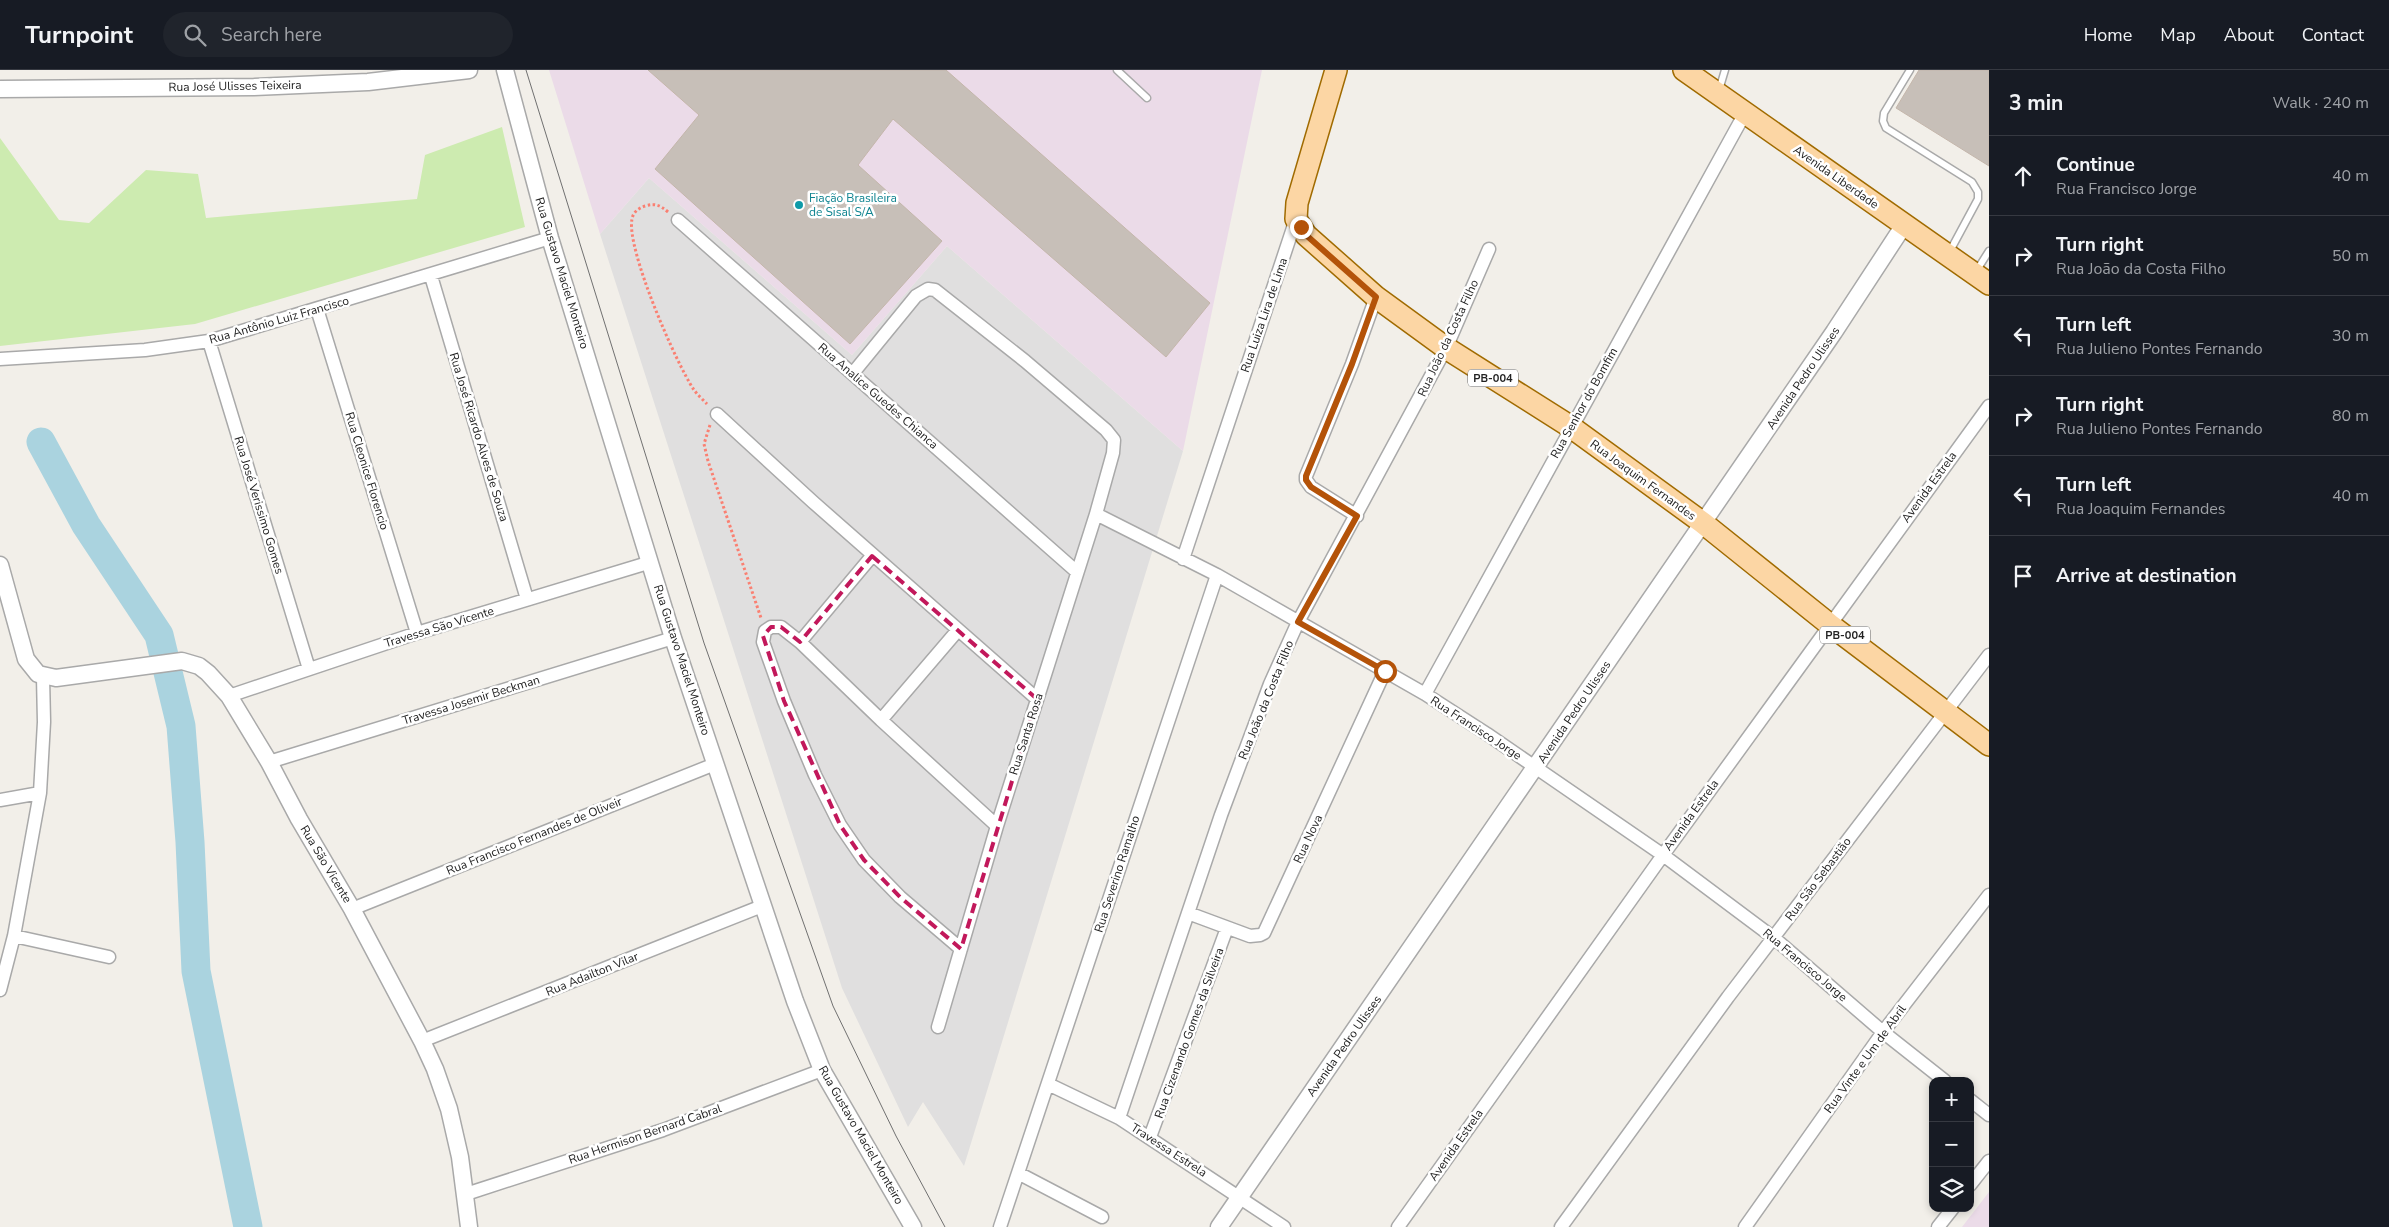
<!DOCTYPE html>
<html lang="en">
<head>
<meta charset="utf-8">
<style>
  body { margin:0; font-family:"Nunito Sans",sans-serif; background:#20242c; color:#f1f3f6 }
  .controls { position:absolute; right:15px; bottom:15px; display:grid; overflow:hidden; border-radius:10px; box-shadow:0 2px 8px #0003 }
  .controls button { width:45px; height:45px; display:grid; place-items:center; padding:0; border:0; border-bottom:1px solid #363941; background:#171b24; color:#f1f3f6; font:25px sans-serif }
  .stop { position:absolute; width:15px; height:15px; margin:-11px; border:4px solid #b45309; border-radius:50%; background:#fff }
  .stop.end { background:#b45309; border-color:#fff; box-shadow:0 1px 5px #0008 }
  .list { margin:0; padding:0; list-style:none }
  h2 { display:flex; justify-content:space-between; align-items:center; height:65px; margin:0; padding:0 20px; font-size:21px }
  h2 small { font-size:16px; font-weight:400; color:#9ea1a6 }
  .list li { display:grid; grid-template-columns:32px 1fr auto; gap:15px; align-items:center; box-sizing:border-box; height:80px; padding:0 20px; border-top:1px solid #363941 }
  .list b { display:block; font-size:19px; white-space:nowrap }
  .list p { margin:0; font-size:16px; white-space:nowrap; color:#9ea1a6 }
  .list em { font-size:16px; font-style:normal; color:#9ea1a6 }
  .icon { flex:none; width:28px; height:28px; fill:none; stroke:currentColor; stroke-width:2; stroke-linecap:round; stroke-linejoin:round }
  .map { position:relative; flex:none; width:1989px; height:1157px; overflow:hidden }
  header { display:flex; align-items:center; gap:30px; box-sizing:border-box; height:70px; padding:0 25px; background:#171b24; border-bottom:1px solid #363941 }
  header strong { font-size:24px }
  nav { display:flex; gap:28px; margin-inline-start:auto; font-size:18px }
  .search { width:350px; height:45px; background:#20242c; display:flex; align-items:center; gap:12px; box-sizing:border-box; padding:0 18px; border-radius:28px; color:#9ea1a6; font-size:19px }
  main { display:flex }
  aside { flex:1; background:#171b24 }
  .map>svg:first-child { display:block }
</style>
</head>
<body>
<header>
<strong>Turnpoint</strong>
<div class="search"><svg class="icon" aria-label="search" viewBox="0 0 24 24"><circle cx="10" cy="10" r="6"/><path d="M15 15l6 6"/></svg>Search here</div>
<nav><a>Home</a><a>Map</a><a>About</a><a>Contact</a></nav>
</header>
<main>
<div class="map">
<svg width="1989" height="1157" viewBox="0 0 1989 1157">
  <rect width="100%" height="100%" fill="#f2efe9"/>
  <path fill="#e0dfdf" d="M649 108 852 285 947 176 1183 381 964 1096 923 1032 908 1057 842 918 600 164Z"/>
  <path fill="#ebdbe8" d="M549 0H1262L1183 381 947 176 852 285 649 108 600 164Z
    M1989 1122V1157H1962Z"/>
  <path fill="#cdebb0" d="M502 57 525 157 195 254 0 276V68L59 150 89 153 146 100 198 104 206 148 417 129 425 85Z"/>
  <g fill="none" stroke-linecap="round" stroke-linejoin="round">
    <path stroke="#aad3df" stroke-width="29" d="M41 372 86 455 159 565 181 656 190 772 196 901 248 1157"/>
  </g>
  <path fill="#c7bfb8" stroke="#c4b6ab" d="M648 0H946L1210 233 1166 287 893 49 858 95 942 171 850 274 655 99 699 45Z
    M1919 0H1989V96L1896 38Z"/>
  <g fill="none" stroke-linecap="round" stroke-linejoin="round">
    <defs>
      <path id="service" d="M1117 0 1147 28
        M1910 0 1884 43 1883 51 1886 58 1972 112 1978 122V129L1950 181
        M1719 20 1725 0
        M1977 200 1989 181"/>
      <path id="minor" d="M678 150 1077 502
        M431 206 527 529
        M317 239 417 563
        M209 271 309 599
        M0 289 145 280 209 271 550 168
        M853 303 916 226 928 219 935 220 1025 291 1106 360 1114 370 1113 383 1096 444 997 756 938 957
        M717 344 813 432 1037 629
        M1096 444 1217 505 1425 624 1487 664 1663 785 1774 868 1883 962 1945 1011
        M1357 446 1311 417 1306 410V406L1352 294 1376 227
        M1183 489 1296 149
        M800 572 872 486
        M1425 624 1745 43
        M229 626 417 563 651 492
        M881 650 958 560
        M269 692 673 568
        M0 730 40 723
        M352 839 715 694
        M1188 843 1250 866 1260 865 1264 863 1385 601
        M14 866 109 887
        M961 879 900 827 864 790 840 755 815 705 784 631 763 572 765 561 771 557H781L800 572 881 650 997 756
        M0 920 14 866 40 723 44 652 43 607
        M422 971 762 836
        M1048 1014 1119 1048 1284 1157
        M1970 1030 1989 1045
        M1119 1048 1221 745 1270 614 1298 552 1446 278 1489 179
        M1150 1067 1227 858
        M1018 1103 1102 1147
        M1970 1115 1989 1091
        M466 1124 663 1060 822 1000
        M1000 1157 1217 505
        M1398 1157 1663 785 1989 336
        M1561 1157 1728 927 1989 585
        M1745 1157 1883 962 1989 825
        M1938 1157 1953 1138"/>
      <path id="tertiary" d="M505 0 550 168 673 568 795 931 822 1000 913 1157
        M0 19 254 17 368 12 469 0
        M0 495 26 589 38 604 56 608 182 591 199 596 208 603 229 626 269 692 299 749 352 839 422 971 435 999 449 1039 460 1087 469 1157
        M1219 1157 1834 262 1904 155"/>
      <path id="primary" d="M1336 0 1297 133 1296 149 1306 165 1376 227 1446 278 1571 357 1703 453 1829 554 1989 675
        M1684 0 1989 214"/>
    </defs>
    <use href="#service" stroke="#a9a9a9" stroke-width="9"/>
    <use href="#minor" stroke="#a9a9a9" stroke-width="15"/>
    <use href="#tertiary" stroke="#a9a9a9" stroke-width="19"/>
    <use href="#primary" stroke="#a06b00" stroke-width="24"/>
    <path stroke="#fa8072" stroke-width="3" stroke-dasharray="2.5 2.5" stroke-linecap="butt" d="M668 142C660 135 655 133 645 136 639 138 633 142 632 149 626 179 676 293 694 320 698 325 703 330 707 334
      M710 355 704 374 708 391 761 548"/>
    <use href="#service" stroke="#fff" stroke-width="6"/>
    <use href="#minor" stroke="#fff" stroke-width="12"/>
    <use href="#tertiary" stroke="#fff" stroke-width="16"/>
    <use href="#primary" stroke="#fcd6a4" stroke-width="21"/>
    <path stroke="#707070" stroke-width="1" d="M526 0 704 573 833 936 896 1066 945 1157"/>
  </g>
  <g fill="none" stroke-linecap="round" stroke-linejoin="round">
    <path stroke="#b45309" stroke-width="6" d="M1301 157 1306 165 1376 227 1352 294 1306 406V410L1311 417 1357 446 1298 552 1385 601"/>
  </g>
  <path fill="none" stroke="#c2185b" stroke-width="4" stroke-dasharray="10 6" stroke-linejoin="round" d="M872 486 1037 629 961 879 900 827 864 790 840 755 784 631 763 566 771 557H781L800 572Z"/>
  <circle fill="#0f9aa8" stroke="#fff" stroke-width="2" cx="799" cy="135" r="5"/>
  <g text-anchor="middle" stroke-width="5" stroke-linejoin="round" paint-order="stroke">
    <g fill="#fff" stroke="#646464" stroke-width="1">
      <rect x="1468" y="299.5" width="50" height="17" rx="4"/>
      <rect x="1820" y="556.5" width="50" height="17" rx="4"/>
    </g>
    <g font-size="11" font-weight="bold" fill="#222">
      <text x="1493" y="312">PB-004</text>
      <text x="1845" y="569">PB-004</text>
    </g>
    <g font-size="12" fill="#222" stroke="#fff">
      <text transform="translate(235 16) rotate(-1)" y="4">Rua José Ulisses Teixeira</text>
      <text transform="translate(1836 107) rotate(35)" y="4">Avenida Liberdade</text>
      <text transform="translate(562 203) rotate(73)" y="4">Rua Gustavo Maciel Monteiro</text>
      <text transform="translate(1264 245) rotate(-71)" y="4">Rua Luiza Lira de Lima</text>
      <text transform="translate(279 250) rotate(-16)" y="4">Rua Antônio Luiz Francisco</text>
      <text transform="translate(1448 268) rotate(-65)" y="4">Rua João da Costa Filho</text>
      <text transform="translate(1803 308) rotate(-56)" y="4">Avenida Pedro Ulisses</text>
      <text transform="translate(878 326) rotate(41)" y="4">Rua Analice Guedes Chianca</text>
      <text transform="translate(1584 333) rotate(-61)" y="4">Rua Senhor do Bomfim</text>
      <text transform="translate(479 367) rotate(73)" y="4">Rua José Ricardo Alves de Souza</text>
      <text transform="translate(367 401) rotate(73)" y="4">Rua Cleonice Florencio</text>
      <text transform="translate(1643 410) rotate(36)" y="4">Rua Joaquim Fernandes</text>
      <text transform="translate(1929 417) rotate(-54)" y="4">Avenida Estrela</text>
      <text transform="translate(259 435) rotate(73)" y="4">Rua José Verissimo Gomes</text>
      <text transform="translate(439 557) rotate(-17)" y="4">Travessa São Vicente</text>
      <text transform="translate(682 590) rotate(72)" y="4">Rua Gustavo Maciel Monteiro</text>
      <text transform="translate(471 630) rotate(-17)" y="4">Travessa Josemir Beckman</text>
      <text transform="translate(1266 630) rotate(-68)" y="4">Rua João da Costa Filho</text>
      <text transform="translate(1574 642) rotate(-56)" y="4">Avenida Pedro Ulisses</text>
      <text transform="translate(1476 658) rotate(33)" y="4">Rua Francisco Jorge</text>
      <text transform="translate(1026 664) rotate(-72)" y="4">Rua Santa Rosa</text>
      <text transform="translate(1691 745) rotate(-54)" y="4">Avenida Estrela</text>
      <text transform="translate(534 766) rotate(-22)" y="4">Rua Francisco Fernandes de Oliveir</text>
      <text transform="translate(1308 769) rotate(-65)" y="4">Rua Nova</text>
      <text transform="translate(326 794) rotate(59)" y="4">Rua São Vicente</text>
      <text transform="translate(1117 804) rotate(-72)" y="4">Rua Severino Ramalho</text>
      <text transform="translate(1818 809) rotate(-53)" y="4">Rua São Sebastião</text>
      <text transform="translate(1805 895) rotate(40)" y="4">Rua Francisco Jorge</text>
      <text transform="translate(592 904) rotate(-22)" y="4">Rua Adailton Vilar</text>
      <text transform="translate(1189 963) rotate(-70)" y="4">Rua Cizenando Gomes da Silveira</text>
      <text transform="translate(1344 976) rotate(-55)" y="4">Avenida Pedro Ulisses</text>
      <text transform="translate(1865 989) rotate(-54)" y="4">Rua Vinte e Um de Abril</text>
      <text transform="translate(645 1064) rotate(-19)" y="4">Rua Hermison Bernard Cabral</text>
      <text transform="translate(861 1065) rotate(60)" y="4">Rua Gustavo Maciel Monteiro</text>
      <text transform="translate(1456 1075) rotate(-55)" y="4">Avenida Estrela</text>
      <text transform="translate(1169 1080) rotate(33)" y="4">Travessa Estrela</text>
    </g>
    <g font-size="12" fill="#0d838f" stroke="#fff" text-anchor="start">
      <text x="809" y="132">Fiação Brasileira<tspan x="809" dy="14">de Sisal S/A</tspan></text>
    </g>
  </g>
</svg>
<div class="controls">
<button>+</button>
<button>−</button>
<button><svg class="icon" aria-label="layers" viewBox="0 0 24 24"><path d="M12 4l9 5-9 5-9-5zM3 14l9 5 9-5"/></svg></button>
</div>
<div class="stop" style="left:1385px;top:601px"></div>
<div class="stop end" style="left:1301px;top:157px"></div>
</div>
<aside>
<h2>3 min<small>Walk · 240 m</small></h2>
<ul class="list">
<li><svg class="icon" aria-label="ahead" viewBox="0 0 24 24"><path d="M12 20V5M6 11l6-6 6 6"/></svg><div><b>Continue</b><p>Rua Francisco Jorge</p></div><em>40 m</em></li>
<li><svg class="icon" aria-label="right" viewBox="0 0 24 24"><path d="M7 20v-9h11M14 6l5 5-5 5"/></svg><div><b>Turn right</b><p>Rua João da Costa Filho</p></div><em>50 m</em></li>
<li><svg class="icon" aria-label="left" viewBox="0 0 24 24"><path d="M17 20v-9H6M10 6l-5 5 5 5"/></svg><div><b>Turn left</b><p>Rua Julieno Pontes Fernando</p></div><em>30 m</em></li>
<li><svg class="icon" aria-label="right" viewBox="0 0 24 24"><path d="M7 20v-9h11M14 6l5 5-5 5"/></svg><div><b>Turn right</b><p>Rua Julieno Pontes Fernando</p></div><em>80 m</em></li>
<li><svg class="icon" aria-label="left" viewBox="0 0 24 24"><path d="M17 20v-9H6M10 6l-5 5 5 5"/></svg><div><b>Turn left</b><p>Rua Joaquim Fernandes</p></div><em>40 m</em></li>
<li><svg class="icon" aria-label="arrive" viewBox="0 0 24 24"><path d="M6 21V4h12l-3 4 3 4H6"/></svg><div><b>Arrive at destination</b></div></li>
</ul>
</aside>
</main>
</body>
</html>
